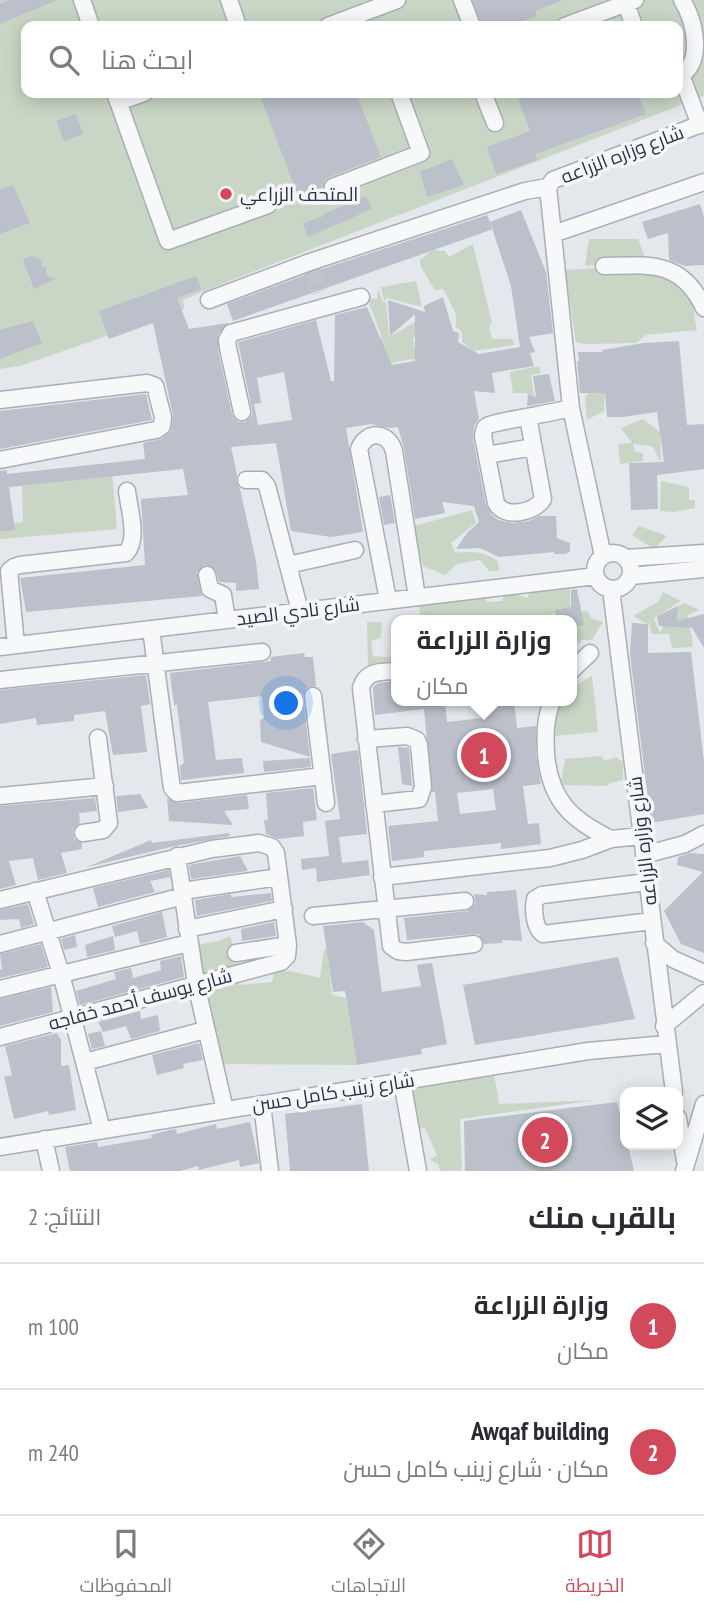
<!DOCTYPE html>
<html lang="ar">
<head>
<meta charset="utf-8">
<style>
  body { margin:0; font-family:"PT Sans Narrow",Cairo,sans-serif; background:#f2f2f3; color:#2b2b33; direction:rtl }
  .controls { position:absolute; right:21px; bottom:21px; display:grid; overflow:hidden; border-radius:14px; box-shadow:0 4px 18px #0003 }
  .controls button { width:63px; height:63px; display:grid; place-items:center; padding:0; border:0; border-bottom:2px solid #e1e1e2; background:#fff; color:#2b2b33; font:35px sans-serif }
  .you { position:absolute; left:287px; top:704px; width:24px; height:24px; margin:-18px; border:5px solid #fff; border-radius:50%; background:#1a73e8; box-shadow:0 0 0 10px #1a73e833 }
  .badge { display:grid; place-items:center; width:46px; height:46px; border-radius:50%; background:#d1495b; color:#fff; font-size:23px; font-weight:700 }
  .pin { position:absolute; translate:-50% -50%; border:4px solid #fff; box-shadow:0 2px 7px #0006 }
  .popup { position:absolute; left:391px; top:615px; width:186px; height:91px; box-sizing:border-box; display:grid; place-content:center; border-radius:14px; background:#fff; filter:drop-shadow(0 2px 5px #0005); font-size:23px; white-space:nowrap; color:#7c7c81 }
  .popup b { font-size:26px; color:#2b2b33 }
  .popup::after { content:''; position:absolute; left:50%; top:100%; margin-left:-14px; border:14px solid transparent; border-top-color:#fff }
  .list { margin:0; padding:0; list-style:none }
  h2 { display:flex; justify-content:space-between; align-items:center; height:91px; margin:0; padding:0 28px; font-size:30px }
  h2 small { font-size:23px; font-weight:400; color:#7c7c81 }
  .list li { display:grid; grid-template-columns:46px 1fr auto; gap:21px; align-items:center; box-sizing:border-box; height:126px; padding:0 28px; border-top:2px solid #e1e1e2 }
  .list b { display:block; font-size:26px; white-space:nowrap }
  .list p { margin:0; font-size:23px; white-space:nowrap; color:#7c7c81 }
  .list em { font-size:23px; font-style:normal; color:#7c7c81 }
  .icon { flex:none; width:38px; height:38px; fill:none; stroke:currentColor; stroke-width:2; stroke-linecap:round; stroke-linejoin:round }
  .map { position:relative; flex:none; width:704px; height:1171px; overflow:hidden; direction:ltr }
  .search { position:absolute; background:#fff; box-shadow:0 4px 18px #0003; left:21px; right:21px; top:21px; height:77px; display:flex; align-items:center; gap:18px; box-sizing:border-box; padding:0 24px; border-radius:14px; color:#7c7c81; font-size:26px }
  .sheet { height:343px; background:#fff }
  nav { display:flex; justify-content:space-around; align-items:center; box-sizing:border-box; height:98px; border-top:2px solid #e1e1e2; background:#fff; font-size:19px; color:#7c7c81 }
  nav a { display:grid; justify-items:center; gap:4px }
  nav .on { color:#d1495b }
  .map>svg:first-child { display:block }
</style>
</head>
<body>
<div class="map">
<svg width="704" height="1171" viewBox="0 0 704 1171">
  <rect width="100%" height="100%" fill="#e4e7ec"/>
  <path fill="#c9d6c5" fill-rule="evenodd" d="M0 0H704V96L204 291 183 300 184 309 20 366 0 369ZM26 26H678V93H26Z
    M589 239H638L646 260 585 266Z
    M473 244 492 323 489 327 492 339H512L515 345 474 351 462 342V332L456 327V314L443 289 435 290 421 267 420 260 432 250 445 251 449 257Z
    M598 268C626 268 674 262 689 293 694 303 694 319 697 330L646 335 636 343 585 344 576 342 565 270Z
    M416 281 422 307 387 298 384 301 381 287Z
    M378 289 383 302H386L389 337 417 321 418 336 413 338 414 346 424 357 367 367 376 339 382 338 367 298 377 299Z
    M539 366 541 373 531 375 535 401 529 400 527 393H513L510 372Z
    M596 383 605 390 604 411 587 420 585 398Z
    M643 419 660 432 661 462 652 446 633 444 635 452 643 453V461L620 464 618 444 632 443 621 428Z
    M112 472 117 529 0 539V525L23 522 22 486Z
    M661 481 689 487V500H695V508L674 512 660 511Z
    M472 510 476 523 451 543 455 553C473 551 483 551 498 561L499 571H489L480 560 457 564 445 575 423 566 411 527Z
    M639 526 667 536 654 549 632 535Z
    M556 585 570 588V608L552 614 551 620H421L419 607 408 605 484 594 487 602 502 601 505 591 517 589 518 595 527 598 533 588Z
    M663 592 681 601 654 618 660 633 663 626H677L678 606 685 603 699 610 688 615C688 627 694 636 692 647L672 648 669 634H652L649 625 633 616 659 601Z
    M584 611 588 612 591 618 603 622 592 640H582L575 647C569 636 571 625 577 613Z
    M367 622H382L381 638 371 641 373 656 390 657 393 644 396 643V667L368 669Z
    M592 676 598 732 555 736 549 722 559 701H572V687Z
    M601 756 605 761 616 757 623 762V780L610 783 607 786 561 785 565 759Z
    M230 936 233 946 245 949V959L235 962 236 971 198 982 197 945 219 941Z
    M327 948 332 995 346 998 357 1065 214 1064 201 987 239 979V985L272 982 274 972 290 971 320 978 324 950Z
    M494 1074 499 1104 597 1100 460 1119 462 1171H440L438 1164 430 1160 437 1155 425 1128 415 1130 404 1089Z"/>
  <path fill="#bbc0ca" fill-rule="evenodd" d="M9 0H57L0 24V4Z
    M473 0H561V1L535 11 537 16 509 26H482Z
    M259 93H356L381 157 329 177 324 181 323 187 298 196Z
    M516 93H638L646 114 535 154 537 160 496 174 487 147 530 131Z
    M76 114 83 134 64 141 56 121Z
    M452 159 464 185 427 197 420 172Z
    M13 185 30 223 0 234V190Z
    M366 196 372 209 308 237 303 223 324 216V214Z
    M700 204 704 217V265L685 266 669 260 668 233 648 239 642 222Z
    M521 210 546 272 553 333 529 337 535 352 530 353 534 366 492 373 495 393 474 391 479 419 474 426 473 438 486 505 492 515 498 520 512 523 529 521 539 516H556L557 538 570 543V552L565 554H554V552L499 557 480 548 456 549 467 533 479 522 474 506 442 502 445 513 415 519 404 449 398 427 389 428 371 424 346 428 363 532 331 537 291 531 276 443 231 447 237 475 236 481 240 489 256 561 259 589 236 591V583L219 582 215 569 205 565 197 572 202 596 26 612 20 578 145 565 141 499 188 495 183 469 9 487 15 530 0 531V471L7 470V474L145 459 143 443 161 439 171 431 173 415 153 323 109 339 99 311 196 276 201 289 177 298 189 329 228 323 218 335V350L232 414 238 422H245L252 416V410L238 342 316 320 331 381H334L335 315 367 307 392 365 415 361V314L390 336 388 300 425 312 424 306 443 297 453 331 459 333 458 342 479 354 520 347 511 286 490 222ZM284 372 292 420 258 425 254 404 261 403 257 378Z
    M487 215 493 229 233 321 227 304 313 272Z
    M32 256 42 260V267H46V275L56 279 34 289 23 259Z
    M33 321 42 343 0 359V330Z
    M679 341 687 425 704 424V469L657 475 658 509 631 510 629 463 664 462 657 412 623 417H607L605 393H580L577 361H579L578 352H602V350L644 343Z
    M549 374 555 401 527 406 528 395 536 397 533 376Z
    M146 394 152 420 0 449V411Z
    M390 495 395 523 384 525 379 497Z
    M577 589 584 625 571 626V620H556L555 610 571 607V590Z
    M678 606 677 621 704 614V648L692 628 659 626 657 616Z
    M632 623 648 624V653L691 652 704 761V814L651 823 630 654Z
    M304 653 305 657H313L316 686 306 688 303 697 310 757 261 742 260 720 264 718 262 696 208 702 216 760 242 758 244 773 181 780 180 766 184 763 177 705H174L170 673 271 661V657Z
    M146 675 150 704 141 706 147 752 113 755 105 711 74 715V721L37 725 36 718 0 724V690Z
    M396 681V701H445L447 722 483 718 482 701H514L517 728 536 726V755L541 784 523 786 528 824 539 823 541 844 501 849V843L424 851V857L392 861 388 826 438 821 435 792H432L424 709 375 715 373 687 378 683ZM493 789 496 810 460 814 457 793Z
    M398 747 409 748 412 786 402 784Z
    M358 750 367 834 339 837 342 863 368 860 370 875 317 882 316 868 302 870 301 859 329 856 325 821 340 819 331 754Z
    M310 758 311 767 264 772 263 761Z
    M313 788 317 820 303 822 304 836 278 839 266 834 264 820H268L266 793Z
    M140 794 148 808 118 812 116 796Z
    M247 795 249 809 224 811 233 825 169 821 167 798 178 803Z
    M95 798 97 811 79 813 80 823 73 830 74 839 82 843V849L61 853 67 873 38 880 33 858 9 861 16 885 0 889V806Z
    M229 833 230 836 175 846 87 867 151 840 152 843Z
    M691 853 704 854V953L681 944 664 911 703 872 677 865 678 857Z
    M240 856 248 871 191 879 189 865Z
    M169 870 170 877 150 881 155 892 98 907 93 888Z
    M516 890 522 941 502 940V943L484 944 479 934H473L407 940 404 918 467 911 475 904 474 894 487 895V892Z
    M271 893 272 901 197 916 195 900 231 894V897Z
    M28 904 34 924 21 928 19 919 0 920V910Z
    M162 912 167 937 140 944 137 931 115 937 112 926Z
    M274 922 276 936 242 941 241 929Z
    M363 922 374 930 382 992 421 986 417 965 432 963 447 1044 421 1049 422 1054 357 1065 345 991 333 992 323 926Z
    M75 935 77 947 64 950 61 939Z
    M113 936 115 950 87 957 85 945Z
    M41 944 48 967 0 978V970L2 969 0 954Z
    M181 956 184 977 80 1005 76 991 116 979 114 972 131 968 133 978 161 970 160 961Z
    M618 957 635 1019 475 1045 463 985Z
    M51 987 53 1012 0 1026V999Z
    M140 1011 141 1019 158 1015 160 1031 131 1039 126 1026 103 1032 98 1022Z
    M101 1031 105 1046 92 1049 88 1034Z
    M57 1033 61 1040V1066L69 1065 76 1110 49 1115 48 1111 14 1119 4 1077 12 1075 5 1046Z
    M199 1043 203 1060 183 1064 184 1068 157 1075 152 1055Z
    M617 1102 625 1136V1145H628L634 1171H465L464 1121Z
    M362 1104 369 1171H290L285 1114Z
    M250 1122 259 1163 240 1167 239 1160 199 1170 198 1166 180 1171H70L65 1147 97 1142 98 1147 152 1138 151 1135 169 1130 176 1129 177 1134 216 1124 217 1129Z"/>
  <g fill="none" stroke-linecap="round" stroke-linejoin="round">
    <path stroke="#bfc3cb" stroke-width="16" stroke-dasharray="16 8" stroke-linecap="butt" d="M311 269 320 292"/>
    <defs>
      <path id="minor" d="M82 0 91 26
        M229 0 238 26
        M462 0 472 26
        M626 3 634 26
        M328 26 397 0
        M565 26 635 0
        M681 75 700 125
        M678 76C704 66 696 23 682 0
        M115 93 168 241 268 205
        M483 93 495 123
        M118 102 144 93
        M333 187 421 153 399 93
        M553 234 704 182
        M604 266C649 265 682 260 704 308
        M209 300 310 262 525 191 548 187
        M0 400 147 383 155 386 163 417 162 426 156 430 0 460
        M242 412 228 348 227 340 231 333 361 297
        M528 417 543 499C535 513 504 519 496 503L483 436C484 432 483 429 487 426 492 422 558 412 571 408
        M487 455 533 447
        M246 480H262L267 486 300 611
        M595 571a18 18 0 1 1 36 0a18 18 0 1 1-36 0Z
        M603 556 571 408 548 187 553 180 704 123
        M626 558 704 553
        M288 565 355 550
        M207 575 210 589 223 595 227 620
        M631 576 704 569
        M611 589 674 1092
        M388 600 359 449C367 430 388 431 394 451L417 597
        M151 629 171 781 172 788 177 793 323 776
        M16 645 9 571 14 567 20 565 126 553C139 539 129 509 127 491
        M0 647 596 576
        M572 670 590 653
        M396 671C381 672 366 670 361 688L391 946 398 951 406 952 474 944
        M0 680 262 652
        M313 696 326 803
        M552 701C545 719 545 735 546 754 550 800 571 820 611 839
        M366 739 407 736 417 740 419 745 423 787 419 799 374 804
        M0 796 105 786
        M83 833 103 830 109 823 98 738
        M644 855 685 844 704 834
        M177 856 196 984 225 1110
        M382 877 550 858 582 850 611 839 641 836
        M647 882 542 895 535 899C533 909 534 928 543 934L652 921
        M35 891 61 974 102 1130
        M182 891 279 877
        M0 900 212 849 259 843 272 847 276 853 288 945 287 956 281 962 0 1037
        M313 916 465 901
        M187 929 284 909
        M654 943 673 959 704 973
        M0 944 183 896
        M236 953 288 945
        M0 989 189 943
        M664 1026 704 993
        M85 1062 205 1030
        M402 1081 418 1171
        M262 1104 270 1171
        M678 1118 685 1161
        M44 1139 51 1171
        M0 1147 588 1051 666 1044
        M684 1171 704 1104"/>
    </defs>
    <use href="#minor" stroke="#a9aeb7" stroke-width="19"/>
    <use href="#minor" stroke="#f7f8fa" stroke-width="16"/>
  </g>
  <circle fill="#d1495b" stroke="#f4f6f9" stroke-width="2.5" cx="226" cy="194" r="7"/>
  <g text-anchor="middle" stroke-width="7" stroke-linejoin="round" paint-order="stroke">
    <g font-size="19" fill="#2b3445" stroke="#f4f6f9">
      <text transform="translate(622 154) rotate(-21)" y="7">شارع وزاره الزراعه</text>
      <text transform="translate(298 611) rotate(-7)" y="7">شارع نادي الصيد</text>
      <text transform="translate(642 841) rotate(-97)" y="7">شارع وزاره الزراعه</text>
      <text transform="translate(140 999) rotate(-15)" y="7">شارع يوسف أحمد خفاجه</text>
      <text transform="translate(333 1092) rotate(-9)" y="7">شارع زينب كامل حسن</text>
    </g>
    <g font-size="19" fill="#2b3445" stroke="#f4f6f9" text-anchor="start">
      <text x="240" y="201">المتحف الزراعي</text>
    </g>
  </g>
</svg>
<div class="controls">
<button><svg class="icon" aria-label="layers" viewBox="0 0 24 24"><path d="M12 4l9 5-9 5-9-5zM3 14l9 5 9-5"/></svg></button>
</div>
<div class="you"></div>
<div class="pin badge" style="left:484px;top:755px">1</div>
<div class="popup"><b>وزارة الزراعة</b>مكان</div>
<div class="pin badge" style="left:545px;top:1140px">2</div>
<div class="search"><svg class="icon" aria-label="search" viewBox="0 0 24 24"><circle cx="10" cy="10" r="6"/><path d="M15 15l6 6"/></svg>ابحث هنا</div>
</div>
<section class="sheet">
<h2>بالقرب منك<small>النتائج: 2</small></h2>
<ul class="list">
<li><span class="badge">1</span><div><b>وزارة الزراعة</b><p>مكان</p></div><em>100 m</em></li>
<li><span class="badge">2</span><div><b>Awqaf building</b><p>مكان · شارع زينب كامل حسن</p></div><em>240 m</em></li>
</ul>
</section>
<nav>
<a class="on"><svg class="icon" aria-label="map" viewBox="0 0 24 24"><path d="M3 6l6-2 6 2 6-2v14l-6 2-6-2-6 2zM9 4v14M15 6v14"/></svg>الخريطة</a>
<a><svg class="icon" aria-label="directions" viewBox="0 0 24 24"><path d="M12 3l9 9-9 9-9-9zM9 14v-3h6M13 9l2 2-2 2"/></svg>الاتجاهات</a>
<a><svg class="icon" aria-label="saved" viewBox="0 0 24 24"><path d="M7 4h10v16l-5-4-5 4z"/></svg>المحفوظات</a>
</nav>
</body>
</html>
